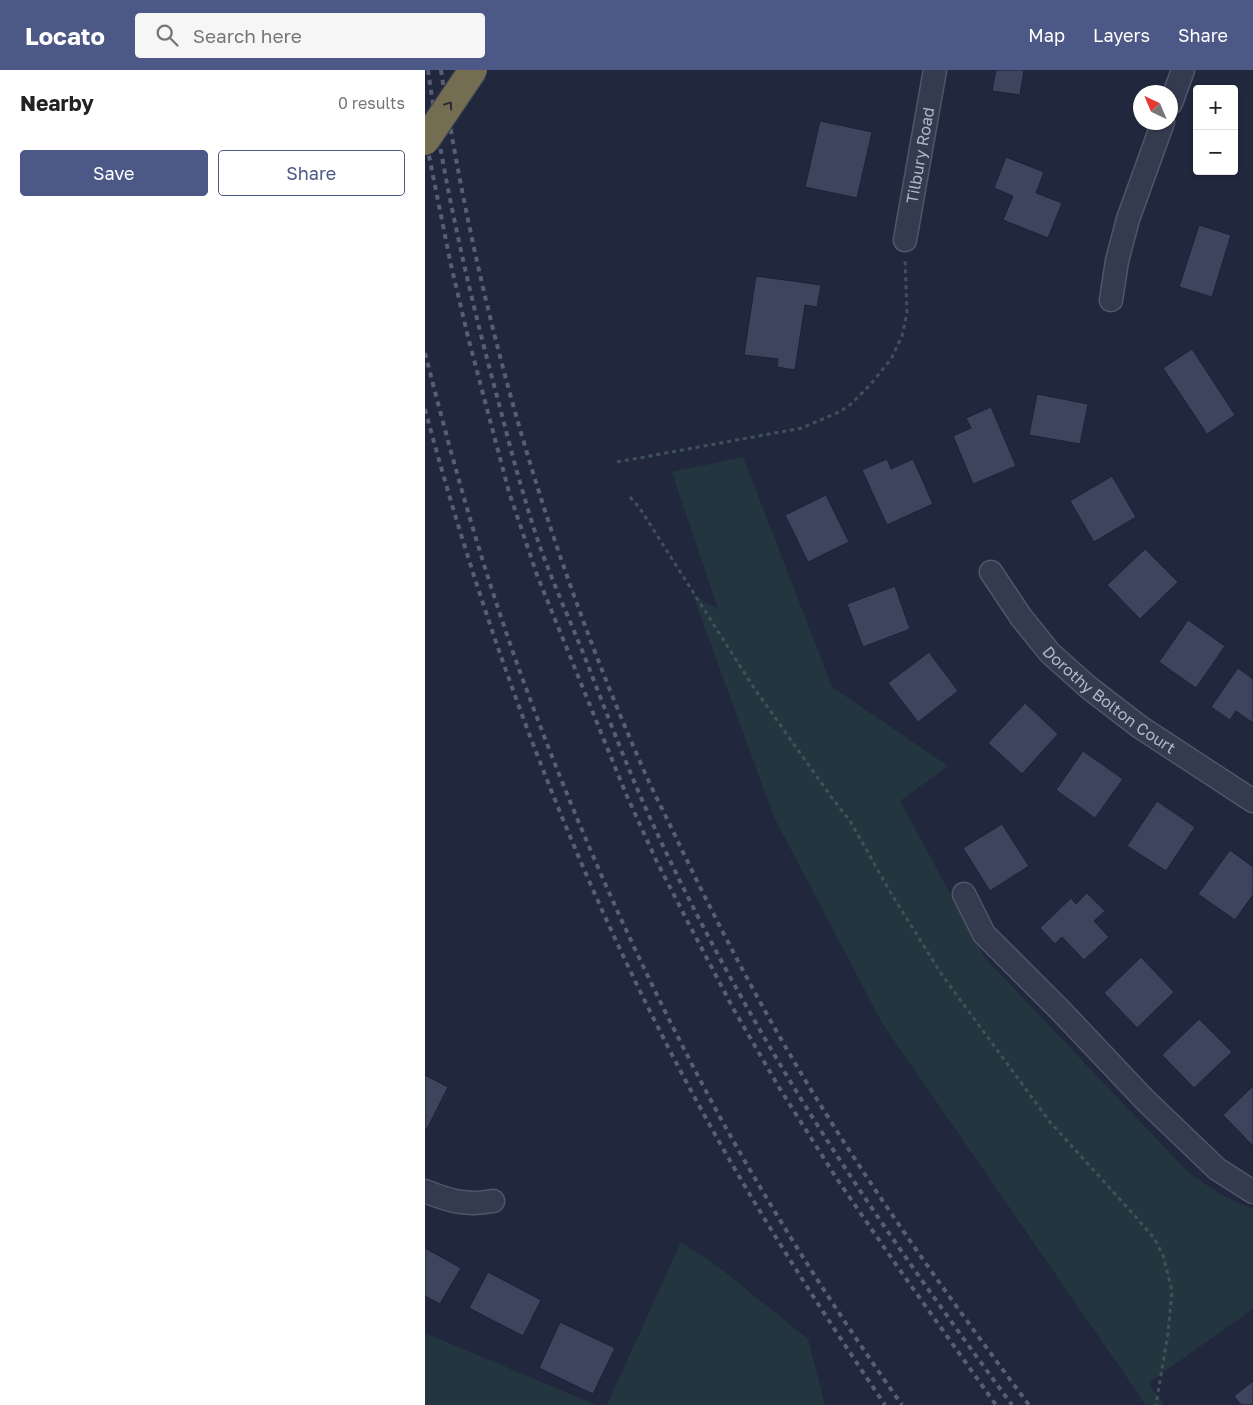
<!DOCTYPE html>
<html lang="en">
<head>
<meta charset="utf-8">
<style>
  body { margin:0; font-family:"Golos Text",sans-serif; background:#f6f6f6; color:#222 }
  .controls { position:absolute; right:15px; top:15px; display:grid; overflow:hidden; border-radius:5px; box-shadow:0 1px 4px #0004 }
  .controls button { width:45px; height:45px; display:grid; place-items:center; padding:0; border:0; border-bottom:1px solid #e0e0e0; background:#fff; color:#222; font:25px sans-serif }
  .compass { position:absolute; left:708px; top:15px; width:45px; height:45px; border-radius:50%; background:#fff; box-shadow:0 1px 4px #0004; rotate:316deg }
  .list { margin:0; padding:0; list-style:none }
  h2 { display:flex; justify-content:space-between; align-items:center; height:65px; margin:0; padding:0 20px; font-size:21px }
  h2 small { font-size:16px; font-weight:400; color:#767676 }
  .actions { display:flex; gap:10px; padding:15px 20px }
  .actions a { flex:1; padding:11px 0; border:1px solid #4c5885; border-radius:5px; text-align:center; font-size:18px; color:#4c5885 }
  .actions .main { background:#4c5885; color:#fff }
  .icon { flex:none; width:28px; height:28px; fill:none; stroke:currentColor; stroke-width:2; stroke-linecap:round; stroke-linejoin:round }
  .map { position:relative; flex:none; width:828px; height:1335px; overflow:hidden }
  header { display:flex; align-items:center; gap:30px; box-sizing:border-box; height:70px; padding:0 25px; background:#4c5885; color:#fff }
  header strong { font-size:24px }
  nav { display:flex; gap:28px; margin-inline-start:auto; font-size:18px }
  .search { width:350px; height:45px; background:#f6f6f6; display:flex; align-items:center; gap:12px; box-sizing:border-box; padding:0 18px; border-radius:5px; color:#767676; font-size:19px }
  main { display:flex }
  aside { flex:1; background:#fff }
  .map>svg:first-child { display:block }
</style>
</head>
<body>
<header>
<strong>Locato</strong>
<div class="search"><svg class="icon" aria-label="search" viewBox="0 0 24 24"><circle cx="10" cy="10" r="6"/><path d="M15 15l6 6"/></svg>Search here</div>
<nav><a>Map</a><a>Layers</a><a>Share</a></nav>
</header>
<main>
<aside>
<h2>Nearby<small>0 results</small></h2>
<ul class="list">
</ul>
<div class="actions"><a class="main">Save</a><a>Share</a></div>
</aside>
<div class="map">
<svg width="828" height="1335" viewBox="0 0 828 1335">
  <rect width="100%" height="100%" fill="#21283e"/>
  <path fill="#23363f" d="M318 387 407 617 523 696 475 731 560 888 760 1099C781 1116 802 1129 828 1139V1239L723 1313 739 1335H721L457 953 349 747 268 525 293 539 247 402Z
    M256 1172 292 1196 383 1269 400 1335H182Z
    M0 1263 171 1335H0Z"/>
  <path fill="#3d445e" stroke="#1c2235" d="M571 0H599L595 25 567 21Z
    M395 51 447 62 432 128 380 117Z
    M581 87 619 102 611 123 637 133 623 168 578 150 588 126 569 118Z
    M774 155 806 165 787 227 754 217Z
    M331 206 396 215 392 237 380 235 370 300 352 297 353 289 319 285Z
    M767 279 810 345 782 364 738 298Z
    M612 324 663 334 655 374 604 365Z
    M566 337 591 396 548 414 528 366 546 358 541 348Z
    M462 389 466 399 488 389 508 434 462 455 437 400Z
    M687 406 711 447 669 472 645 431Z
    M401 425 424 472 383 492 360 445Z
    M720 479 753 512 715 549 682 515Z
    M470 516 485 559 438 577 422 534Z
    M763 550 800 576 771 618 734 592Z
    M504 582 533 621 493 652 463 613Z
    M813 598 828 609V653L811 641 805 650 786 637Z
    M600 633 633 664 597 704 563 673Z
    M658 681 698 709 670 748 631 720Z
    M732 731 770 757 741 801 702 776Z
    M577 754 604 796 565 821 538 778Z
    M805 780 828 797V825L810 850 773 824Z
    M662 823 680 841 669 851 684 867 659 890 637 867 630 874 615 858 646 828 651 834Z
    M716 887 749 922 712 958 679 923Z
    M774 949 807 982 769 1018 737 985Z
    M0 1005 23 1017 2 1059 0 1058Z
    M828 1016V1076L798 1045Z
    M0 1178 36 1198 15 1234 0 1226Z
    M63 1202 116 1230 98 1266 44 1238Z
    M135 1252 190 1278 168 1324 114 1298Z
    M828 1311V1335H816L809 1326Z"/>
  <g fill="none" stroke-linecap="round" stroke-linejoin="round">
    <defs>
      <g id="minor">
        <path d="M746 33 758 0"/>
        <path id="s1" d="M480 170 510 0"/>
        <path d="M686 230 692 191 703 149 738 52"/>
        <path id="s2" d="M566 502 596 547 625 583 663 617 715 657 828 731"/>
        <path d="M539 824 559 864 635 940 720 1030 792 1099 828 1122"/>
        <path d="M0 1121C24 1131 42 1136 68 1131"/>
      </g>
    </defs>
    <use href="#minor" stroke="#505669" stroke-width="25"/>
    <path stroke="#3e5259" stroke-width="3" stroke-dasharray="4 4" stroke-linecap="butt" d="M192 392 377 358 416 341 426 334 445 315 466 289 477 266 482 243 480 190
      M205 427 214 437 329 618 407 728 425 751 467 825 517 905 625 1052 710 1146 729 1168 738 1185 747 1221 743 1263 731 1335"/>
    <use href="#minor" stroke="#353b4e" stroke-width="22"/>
    <path stroke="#575e75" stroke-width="4" stroke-dasharray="5 5" stroke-linecap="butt" d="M3 0C18 108 42 214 70 319 79 352 87 386 97 419 105 447 114 476 125 503 136 531 148 558 159 585 176 629 193 673 211 716 255 818 308 916 365 1011 433 1123 510 1230 587 1335
      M16 0C53 242 121 479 220 703 231 728 244 752 255 776 297 863 342 949 393 1031 458 1136 530 1236 604 1335
      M0 66 26 195 43 267 84 422 112 505 201 724 232 792 266 858 309 940 355 1019 412 1109 472 1196 571 1335
      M0 283C26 385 54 486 89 585 146 745 215 900 296 1049 351 1148 412 1243 477 1335
      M0 339C69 597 167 849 300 1082 350 1169 404 1252 460 1335"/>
    <defs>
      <path id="highway-bridge" d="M0 71 48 0"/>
    </defs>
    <use href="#highway-bridge" stroke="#3d4356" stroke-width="30" stroke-linecap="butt"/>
    <use href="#highway-bridge" stroke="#746d52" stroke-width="28"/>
  </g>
  <defs><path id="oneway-chevron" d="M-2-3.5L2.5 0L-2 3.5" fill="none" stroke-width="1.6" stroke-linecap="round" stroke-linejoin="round" transform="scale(1.25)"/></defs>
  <use stroke="#282c37" href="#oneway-chevron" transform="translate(24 35) rotate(-56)"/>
  <g text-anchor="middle" stroke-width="5" stroke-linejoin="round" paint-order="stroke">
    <g font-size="16" fill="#b1b6c9" stroke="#1a2032">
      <text dy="6" stroke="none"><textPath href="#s1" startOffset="86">Tilbury Road</textPath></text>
      <text dy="6" stroke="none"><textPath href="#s2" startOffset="176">Dorothy Bolton Court</textPath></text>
    </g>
  </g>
</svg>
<div class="controls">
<button>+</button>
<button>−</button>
</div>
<svg class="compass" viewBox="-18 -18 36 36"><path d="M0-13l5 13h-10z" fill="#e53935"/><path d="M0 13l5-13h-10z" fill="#767676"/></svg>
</div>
</main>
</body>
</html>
